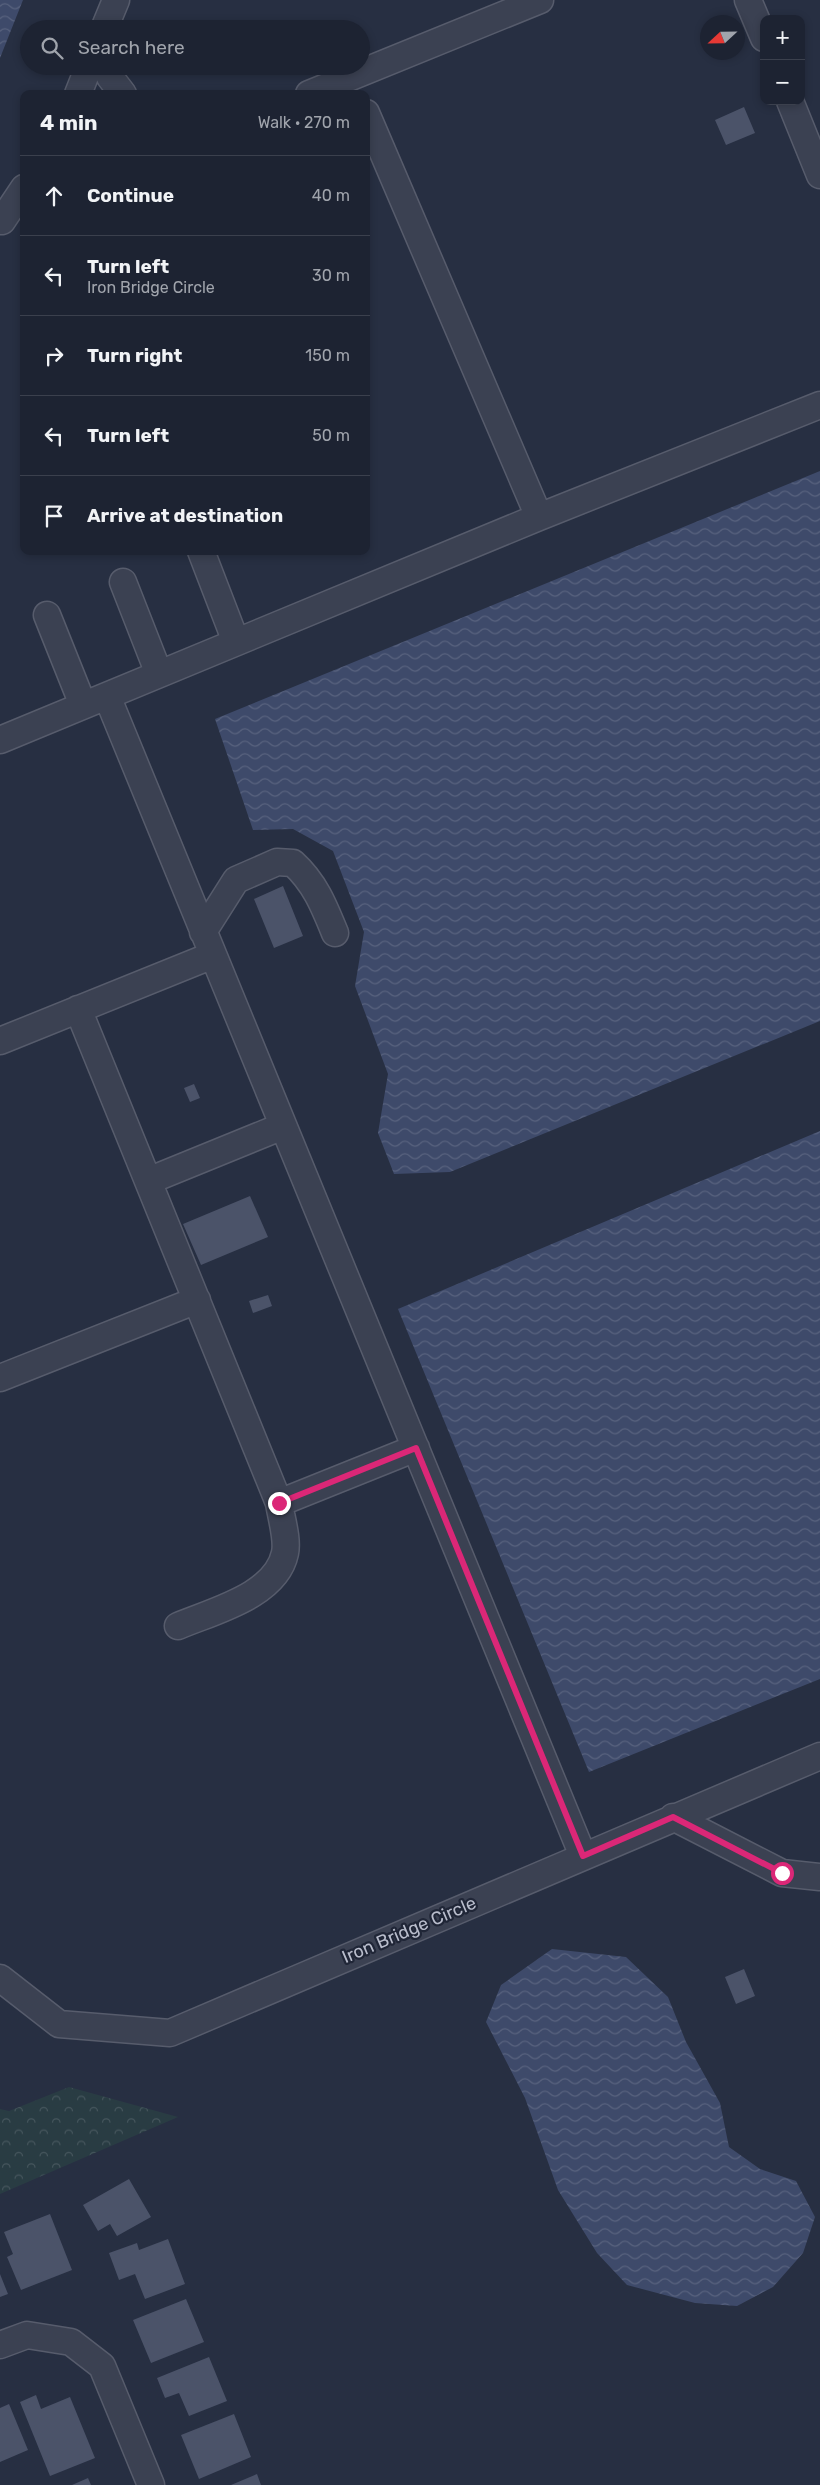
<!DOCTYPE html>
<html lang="en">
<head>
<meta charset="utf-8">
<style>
  body { margin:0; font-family:Rubik,sans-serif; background:#2a2f3e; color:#f1f3f6 }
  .controls { position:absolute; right:15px; top:15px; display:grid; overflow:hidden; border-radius:10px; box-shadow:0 2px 8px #0003 }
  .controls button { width:45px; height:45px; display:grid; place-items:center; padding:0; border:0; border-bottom:1px solid #3b404d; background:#1d2332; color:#f1f3f6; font:25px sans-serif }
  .compass { position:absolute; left:700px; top:15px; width:45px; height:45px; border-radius:50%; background:#1d2332; box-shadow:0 2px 8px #0003; rotate:248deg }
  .stop { position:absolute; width:15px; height:15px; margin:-11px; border:4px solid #db2777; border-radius:50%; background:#fff }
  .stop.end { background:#db2777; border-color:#fff; box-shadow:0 1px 5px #0008 }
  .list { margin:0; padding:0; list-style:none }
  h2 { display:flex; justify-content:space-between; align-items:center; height:65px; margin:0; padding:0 20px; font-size:21px }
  h2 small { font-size:16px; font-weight:400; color:#a0a4ac }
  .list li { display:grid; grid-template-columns:32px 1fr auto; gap:15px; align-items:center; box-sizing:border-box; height:80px; padding:0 20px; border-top:1px solid #3b404d }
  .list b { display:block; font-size:19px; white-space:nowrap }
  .list p { margin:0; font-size:16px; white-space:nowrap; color:#a0a4ac }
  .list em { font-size:16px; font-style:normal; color:#a0a4ac }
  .icon { flex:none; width:28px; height:28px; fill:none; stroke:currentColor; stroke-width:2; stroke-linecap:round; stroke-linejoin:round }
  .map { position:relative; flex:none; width:820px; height:2485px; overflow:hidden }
  .search { position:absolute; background:#1d2332; box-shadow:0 2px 8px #0003; left:20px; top:20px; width:350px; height:55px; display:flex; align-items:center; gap:12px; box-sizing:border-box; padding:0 18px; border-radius:28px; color:#a0a4ac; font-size:19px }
  .panel { position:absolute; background:#1d2332; box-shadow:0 2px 8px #0003; left:20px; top:90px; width:350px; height:465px; border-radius:10px }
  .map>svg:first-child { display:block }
</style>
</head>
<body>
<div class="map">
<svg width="820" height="2485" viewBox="0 0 820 2485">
  <defs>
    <pattern id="forest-crowns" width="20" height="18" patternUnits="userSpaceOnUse" patternTransform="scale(1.25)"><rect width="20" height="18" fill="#293c43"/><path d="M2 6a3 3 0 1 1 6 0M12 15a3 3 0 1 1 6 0" fill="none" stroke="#46565d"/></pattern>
    <pattern id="water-waves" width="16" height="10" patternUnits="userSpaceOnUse" patternTransform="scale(1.25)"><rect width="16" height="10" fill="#3e4a6a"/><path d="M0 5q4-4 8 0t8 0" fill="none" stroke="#58627e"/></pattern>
  </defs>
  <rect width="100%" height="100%" fill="#272f42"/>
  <path fill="url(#forest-crowns)" d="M69 2087 178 2117 0 2194V2109L9 2111Z"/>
  <path fill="url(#water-waves)" d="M0 0H23L0 58Z
    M820 471V1021L450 1172 394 1174 378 1133 388 1074 355 986 364 932 333 851 293 829 253 830 215 719Z
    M820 1131V1679L589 1772 398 1309Z
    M552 1949 626 1957 668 1997 686 2042 720 2103 729 2147 760 2169 796 2181 815 2217 803 2253 773 2287 737 2306 695 2303 627 2285 597 2253 558 2190 525 2098 486 2022 501 1985Z"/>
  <path fill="#4b5369" d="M744 107 755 133 726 145 715 120Z
    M283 886 303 936 274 948 254 899Z
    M194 1084 200 1098 190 1102 184 1088Z
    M250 1196 268 1237 201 1265 183 1224Z
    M268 1295 272 1306 253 1313 249 1301Z
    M744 1969 755 1996 736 2004 725 1977Z
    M129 2179 151 2217 117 2236 110 2224 98 2231 83 2205Z
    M50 2214 72 2270 21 2290 7 2257 13 2254 4 2232Z
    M168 2239 185 2284 145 2299 135 2274 119 2280 109 2253 137 2243 139 2250Z
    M0 2274 8 2294 0 2297Z
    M186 2299 204 2342 151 2363 133 2320Z
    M209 2357 227 2401 189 2416 179 2393 165 2398 157 2378Z
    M36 2395 41 2409 70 2397 95 2458 50 2476 20 2402Z
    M9 2404 28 2450 0 2462V2408Z
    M234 2414 251 2457 199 2479 181 2435Z
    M257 2474 261 2485H231Z
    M88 2478 91 2485H72Z"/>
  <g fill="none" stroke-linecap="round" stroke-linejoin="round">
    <defs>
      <path id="minor" d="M748 0 764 38
        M104 29 116 0
        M106 66 110 77 123 94
        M78 94 89 66
        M309 94 540 0
        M790 101 820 175
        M366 113 539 517
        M2 221 24 188
        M201 551 236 642
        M123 582 159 674
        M47 615 83 705
        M107 696 583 1856
        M0 740 539 517 820 405
        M203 932 236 880 277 862 293 863C315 883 324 906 335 933
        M78 1009 279 1503C281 1517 288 1539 285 1553 276 1596 213 1611 178 1626
        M0 1041 213 955
        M148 1181 283 1126
        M0 1378 197 1300
        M279 1503 416 1448
        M673 1817 782 1873 820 1877
        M0 1978 59 2024 170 2033 820 1756
        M0 2345 27 2335 71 2342 102 2366 151 2485"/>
    </defs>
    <use href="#minor" stroke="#575c6c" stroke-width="29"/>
    <use href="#minor" stroke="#3b4152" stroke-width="26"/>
  </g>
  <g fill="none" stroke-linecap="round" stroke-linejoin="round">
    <path stroke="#db2777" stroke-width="6" d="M279 1503 416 1448 583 1856 673 1817 782 1873"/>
  </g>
  <g text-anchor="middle" stroke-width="4.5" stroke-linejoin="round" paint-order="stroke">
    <g font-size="18" fill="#b9bdcc" stroke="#202637">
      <text transform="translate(409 1930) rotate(-23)" y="6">Iron Bridge Circle</text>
    </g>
  </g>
</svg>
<div class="controls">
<button>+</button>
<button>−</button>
</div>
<svg class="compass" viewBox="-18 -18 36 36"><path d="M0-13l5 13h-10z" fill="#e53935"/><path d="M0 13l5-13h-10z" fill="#a0a4ac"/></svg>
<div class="stop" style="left:782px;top:1873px"></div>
<div class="stop end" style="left:279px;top:1503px"></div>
<div class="search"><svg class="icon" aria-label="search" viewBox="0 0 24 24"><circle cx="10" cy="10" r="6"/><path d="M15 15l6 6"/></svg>Search here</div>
<section class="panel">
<h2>4 min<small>Walk · 270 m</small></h2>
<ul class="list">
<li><svg class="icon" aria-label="ahead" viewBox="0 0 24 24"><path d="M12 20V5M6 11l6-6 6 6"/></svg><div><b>Continue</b></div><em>40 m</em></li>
<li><svg class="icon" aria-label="left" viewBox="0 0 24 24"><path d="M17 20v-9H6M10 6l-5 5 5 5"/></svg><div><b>Turn left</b><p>Iron Bridge Circle</p></div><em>30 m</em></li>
<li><svg class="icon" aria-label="right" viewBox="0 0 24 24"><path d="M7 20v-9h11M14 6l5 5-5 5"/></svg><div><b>Turn right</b></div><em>150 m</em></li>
<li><svg class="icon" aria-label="left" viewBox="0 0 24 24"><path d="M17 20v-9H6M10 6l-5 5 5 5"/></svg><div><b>Turn left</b></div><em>50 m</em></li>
<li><svg class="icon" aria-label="arrive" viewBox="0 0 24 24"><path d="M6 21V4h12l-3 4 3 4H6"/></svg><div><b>Arrive at destination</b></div></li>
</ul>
</section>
</div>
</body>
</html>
